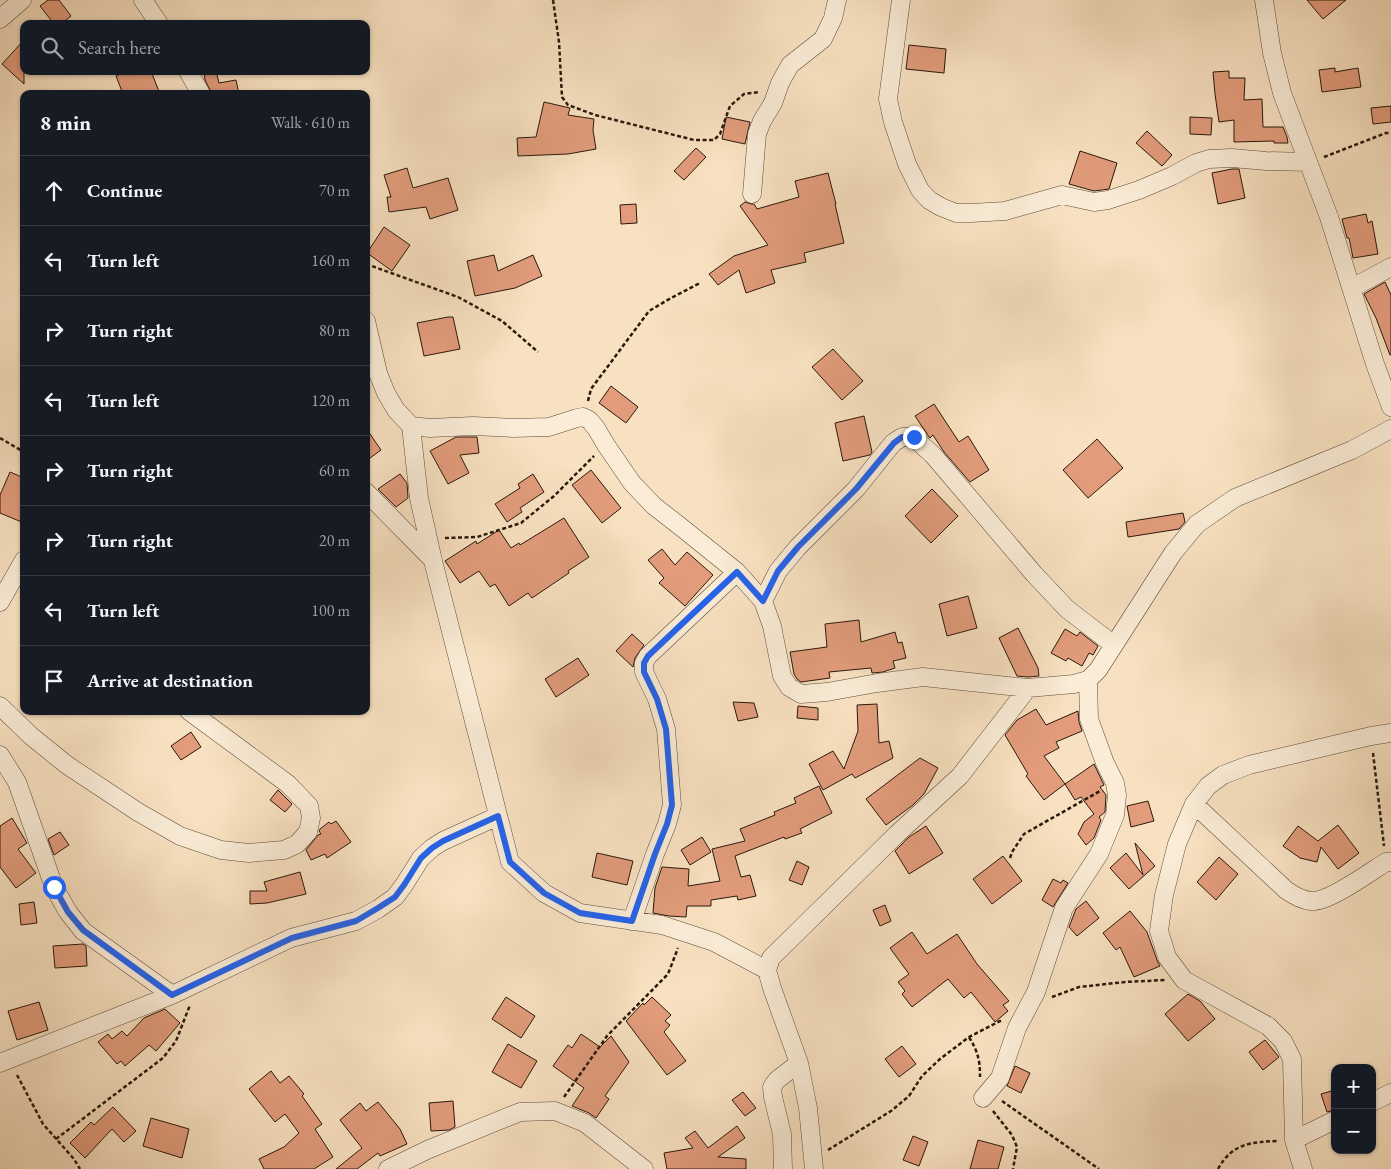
<!DOCTYPE html>
<html lang="en">
<head>
<meta charset="utf-8">
<style>
  body { margin:0; font-family:"EB Garamond",serif; background:#20242c; color:#f1f3f6 }
  .controls { position:absolute; right:15px; bottom:15px; display:grid; overflow:hidden; border-radius:10px; box-shadow:0 1px 4px #0004 }
  .controls button { width:45px; height:45px; display:grid; place-items:center; padding:0; border:0; border-bottom:1px solid #363941; background:#171b24; color:#f1f3f6; font:25px sans-serif }
  .stop { position:absolute; width:15px; height:15px; margin:-11px; border:4px solid #2563eb; border-radius:50%; background:#fff }
  .stop.end { background:#2563eb; border-color:#fff; box-shadow:0 1px 5px #0008 }
  .list { margin:0; padding:0; list-style:none }
  h2 { display:flex; justify-content:space-between; align-items:center; height:65px; margin:0; padding:0 20px; font-size:21px }
  h2 small { font-size:16px; font-weight:400; color:#9ea1a6 }
  .list li { display:grid; grid-template-columns:32px 1fr auto; gap:15px; align-items:center; box-sizing:border-box; height:70px; padding:0 20px; border-top:1px solid #363941 }
  .list b { display:block; font-size:19px; white-space:nowrap }
  .list em { font-size:16px; font-style:normal; color:#9ea1a6 }
  .icon { flex:none; width:28px; height:28px; fill:none; stroke:currentColor; stroke-width:2; stroke-linecap:round; stroke-linejoin:round }
  .map { position:relative; flex:none; width:1391px; height:1169px; overflow:hidden }
  .search { position:absolute; background:#171b24; box-shadow:0 1px 4px #0004; left:20px; top:20px; width:350px; height:55px; display:flex; align-items:center; gap:12px; box-sizing:border-box; padding:0 18px; border-radius:10px; color:#9ea1a6; font-size:19px }
  .panel { position:absolute; background:#171b24; box-shadow:0 1px 4px #0004; left:20px; top:90px; width:350px; height:625px; border-radius:10px }
  .map>svg:first-child { display:block }
</style>
</head>
<body>
<div class="map">
<svg width="1391" height="1169" viewBox="0 0 1391 1169">
  <rect width="100%" height="100%" fill="#f8e1c1"/>
  <filter id="stains"><feTurbulence type="fractalNoise" baseFrequency=".004" numOctaves="4"/><feColorMatrix values="0 0 0 0 .2 0 0 0 0 .09 0 0 0 0 .02 0 0 0 .5 -.17"/></filter>
  <radialGradient id="worn" r=".72"><stop offset=".6" stop-color="#630" stop-opacity="0"/><stop offset="1" stop-color="#630" stop-opacity=".3"/></radialGradient>
  <path fill="#e29c7c" stroke="#29180b" d="M48 0H59L71 16 61 24H54L40 6Z
    M1307 0H1346L1323 19Z
    M24 40V84L2 64Z
    M909 45 946 49 944 73 906 69Z
    M1335 68V72L1358 68 1361 87 1322 92 1319 70Z
    M127 71H151L160 94H123L116 76Z
    M204 71H216L219 83 236 80 239 94H212L205 80Z
    M1229 71V78H1245L1244 100 1262 99 1263 127H1283L1287 137 1288 143H1274V141L1234 142V120L1219 122 1215 94 1213 72Z
    M544 102 570 108 568 115 594 119 593 130 596 149 568 154 518 156 517 138 536 137Z
    M1391 106V122L1373 124 1371 108Z
    M726 117 750 122 745 144 722 139Z
    M1190 117 1212 118 1211 135 1190 134Z
    M1147 131 1172 155 1162 166 1136 143Z
    M696 148 706 157 684 180 674 171Z
    M1080 151 1117 163 1109 189 1094 191 1069 184Z
    M407 168 413 188 448 178 458 210 430 219 426 207 389 212 387 197H391L384 175Z
    M1232 169H1239L1245 198 1218 204 1212 173Z
    M828 173 836 204H835L844 243 804 253 806 262 771 270 775 283 746 293 739 270 718 285 709 274 734 256 768 245 740 206 745 202 751 204H754L757 209 799 197 795 181Z
    M636 204 637 223 621 224 620 205Z
    M1366 214 1368 223 1372 221 1378 254 1353 258 1349 238H1347L1342 219Z
    M384 227 410 245 392 271 367 253Z
    M494 255 498 271 533 255 542 276 515 288 475 296 467 261Z
    M1385 282 1391 295V355H1390L1376 318 1364 294Z
    M448 317H453L460 349 424 356 417 323Z
    M833 349 863 381 842 400 812 367Z
    M611 386 638 407 626 423 599 403Z
    M934 404 959 442 968 436 989 470 970 482 944 452 933 435 930 438 929 437 915 416Z
    M864 416 872 452 870 455 843 461 835 423Z
    M366 428 381 450 366 461Z
    M456 437H477L479 453 460 455 469 473 448 484 430 451Z
    M1097 439 1123 468 1088 498 1063 470Z
    M591 470 621 508 602 523 572 485Z
    M10 472 24 478V523L0 513V495Z
    M400 474 407 483 408 498 396 507 378 489Z
    M533 474 544 492 520 508 522 512 507 522 495 504 520 488 518 484Z
    M932 489 958 516 931 543 905 516Z
    M1183 513 1185 522 1179 529 1128 537 1126 522Z
    M564 518 589 557 568 571 569 573 532 598 528 593 509 606 495 584 490 587 479 571 460 583 445 561 476 541 477 544 499 530 511 548 519 543 520 545Z
    M662 549 675 565 687 552 713 575 685 606 659 583 664 578 648 560Z
    M968 596 977 628 947 636 939 604Z
    M859 620 861 642 895 632 898 643 902 642 906 658 893 661 895 668 883 672 872 673 871 668 829 672 830 678 801 682 797 679 794 674 790 652 827 647 825 624Z
    M1018 628 1038 668 1039 676 1028 677 1017 676 999 638Z
    M1065 629 1077 636 1080 632 1098 646 1093 655 1089 653 1082 666 1068 658 1066 661 1051 653Z
    M632 634 644 645 635 658 633 667 616 651Z
    M578 658 589 675 556 697 545 679Z
    M733 702 754 703 758 717 738 721Z
    M877 704 879 743 889 741 893 758 855 778 852 774 823 790 809 764 833 751 844 769 858 731 857 705Z
    M798 706 818 708V720L797 718Z
    M1036 709 1046 725 1078 711 1079 722 1082 731 1056 742 1059 748 1044 756 1065 784 1044 800 1026 776 1028 774 1005 735 1017 720Z
    M191 732 201 747 181 760 171 746Z
    M920 758 938 768 924 794 913 805 886 825 866 799Z
    M1094 764 1104 785 1100 787 1106 795 1105 812 1099 817 1101 820 1094 838 1086 845 1078 834 1084 822 1094 814 1081 797 1075 800 1065 784Z
    M819 786 832 813 800 829 802 833 785 839 784 837 735 856 741 877 750 875 756 896 738 900 737 896 711 900V906H687L686 917 669 916 653 913 655 888 662 867 689 869 688 886 720 881 712 849 745 841 740 829 775 815 774 812 796 803 794 798Z
    M278 790 292 804 285 812 270 800Z
    M1148 801 1154 821 1131 827 1127 806Z
    M12 818 27 843 18 849 36 873 16 888 0 867V826Z
    M336 821 351 842 327 858 325 854 311 860 306 850 318 835 321 834 319 831 320 829 329 822 331 824Z
    M1338 825 1359 853 1338 869 1321 847 1317 862 1300 858 1283 846 1298 826 1318 841Z
    M926 826 943 853 909 874 895 851 909 837Z
    M60 832 69 845 54 855 48 839Z
    M702 837 711 852 690 865 681 850Z
    M1135 843 1155 866 1129 889 1110 868 1126 853 1143 875Z
    M597 853 633 861 627 885 592 877Z
    M1003 856 1022 881 992 904 973 879Z
    M1219 857 1238 874 1216 900 1197 882Z
    M797 861 809 867 802 885 789 880Z
    M300 872 306 894 267 903 250 904V891H267L264 882Z
    M1053 879 1061 883 1063 880 1068 883 1053 907 1042 900Z
    M1086 901 1099 918 1077 936 1069 927 1076 909Z
    M34 902 37 923 21 925 19 904Z
    M885 905 891 921 880 926 873 910Z
    M1130 911 1147 932 1157 960 1160 966 1134 977 1120 947 1116 950 1103 933Z
    M912 932 927 954 957 934 977 964 1009 1001 1003 1005 1008 1011 995 1022 971 992 964 998 948 979 912 1007 902 994 905 991 898 982 909 974 890 948Z
    M83 944 86 946 87 966 55 968 53 946Z
    M1188 994 1200 1001 1215 1019 1188 1041 1165 1014Z
    M506 997 535 1016 521 1038 492 1019Z
    M652 997 671 1015 665 1021 670 1025 664 1032 686 1061 667 1075 626 1021 643 1003 644 1005Z
    M39 1002 48 1030 17 1040 8 1011Z
    M165 1009 180 1023 156 1051 149 1045 125 1066 121 1061 117 1064 98 1042 108 1034 112 1039 122 1031 127 1036 144 1018Z
    M581 1034 600 1047 611 1036 629 1062 605 1096 609 1099 596 1118 589 1113 572 1106 584 1088 553 1066 568 1045 572 1048Z
    M1265 1040 1279 1057 1263 1070 1249 1052Z
    M508 1044 537 1061 521 1088 492 1072Z
    M902 1046 916 1064 899 1077 885 1059Z
    M1015 1066 1030 1073 1021 1093 1007 1086Z
    M271 1071 280 1083 289 1076 304 1094 302 1096 322 1124 315 1129 333 1157 314 1169H264L259 1159 284 1147 299 1133 285 1114 275 1122 249 1089Z
    M1335 1090V1110L1327 1112 1321 1094Z
    M743 1092 756 1108 745 1116 732 1100Z
    M453 1101 455 1127 449 1130 431 1131 429 1103Z
    M378 1102 400 1129 407 1144 380 1156 378 1153 357 1169H336L362 1148 340 1120 360 1103 366 1111Z
    M113 1107 136 1131 124 1142 112 1129 85 1158 70 1143 91 1122 94 1125Z
    M151 1118 189 1129 182 1158 143 1146Z
    M737 1126 745 1138 718 1157 746 1159V1169H667L664 1153 693 1148 685 1138 695 1131 708 1148Z
    M913 1136 928 1142 919 1166 903 1160Z
    M978 1140 1004 1147 998 1169H970Z"/>
  <g fill="none" stroke-linecap="round" stroke-linejoin="round">
    <defs>
      <path id="street" d="M143 0 159 24
        M901 0 888 99 893 122 907 164 920 190 929 200 941 207 956 213H971L1005 211 1062 195 1094 202 1108 200 1139 190 1172 176 1196 163 1209 159 1232 158 1266 161 1308 162
        M1264 0 1272 53 1282 93 1329 217 1375 364 1391 407
        M0 19 22 0
        M188 71 201 94
        M752 194 757 134 762 121 773 103 780 83 790 65 823 39 833 18 837 0
        M1352 288 1391 267
        M366 321 378 373 386 393 396 410 411 426 430 428 473 426 513 428 549 427 577 418 583 417 589 420 596 428 606 445 632 483 654 506 681 527 737 572 763 601 772 626 782 676 789 687 801 694 827 692 877 683 923 677 1028 688 1074 684 1088 680 1098 670 1173 553 1197 524 1235 498 1352 450 1391 429
        M411 426 419 498 433 561 510 862 544 893 580 913 662 925 714 942 767 970
        M366 492 433 560
        M763 601 778 571 798 547 856 489 893 443 902 437H913L933 455 1034 574 1067 609 1114 645
        M0 602 24 560
        M0 706 31 736 67 765 138 812 180 836 221 850 249 853 284 850 297 844 308 832 311 818 309 806 288 784 189 711
        M0 755 17 782 54 887 68 912 83 931 172 995
        M1194 804 1286 890C1293 895 1301 900 1311 901 1328 903 1370 872 1386 862H1391
        M632 921 655 854 667 824 672 805 666 729 657 699 644 672V663L648 656 737 572
        M0 1063 172 995 291 938 356 921 378 909 395 897 404 885 421 858 432 848 443 841 498 816
        M983 1098 1000 1078 1017 1028 1036 992 1064 908 1099 854 1115 815 1117 795 1115 783 1105 763 1089 719 1088 680
        M1372 1102 1391 1093
        M1294 1140 1335 1120
        M388 1169 427 1150 520 1112 555 1111 585 1123 644 1169
        M783 1169 782 1134 773 1097 772 1087 777 1080 799 1063
        M814 1169 808 1108 799 1063 772 988 767 970 771 958 897 834 960 776 1028 688
        M1303 1169 1294 1140 1292 1059 1283 1041 1268 1026 1184 980 1167 957 1159 931 1164 895 1177 844 1194 804 1208 786 1223 775 1249 765 1371 736 1391 733"/>
    </defs>
    <use href="#street" stroke="#5d4a38" stroke-width="19"/>
    <path stroke="#29180b" stroke-width="2.5" stroke-dasharray="4 2.5" stroke-linecap="butt" d="M553 0 559 42 562 97 568 105 595 115 694 140H714L720 134 730 106 744 94 760 92
      M1324 157 1386 133H1391
      M366 264 458 297 502 321 538 352
      M588 401 591 389 649 311 671 298 700 283
      M0 438 24 452
      M445 538 477 537 521 523 554 496 594 456
      M1373 753 1384 846
      M1010 858 1012 852 1024 834 1100 791
      M1052 997 1079 987 1125 982 1165 980
      M969 1037C978 1052 980 1060 980 1077
      M17 1075 43 1124 74 1159 80 1169
      M564 1097 607 1036 668 974 678 948
      M1002 1101 1099 1169
      M993 1111 1012 1135 1017 1147 1013 1169
      M56 1139 163 1058 176 1041 190 1005
      M828 1150 891 1111 909 1096 922 1076 940 1059 969 1037 1002 1020
      M1218 1169C1232 1143 1252 1142 1278 1141"/>
    <use href="#street" stroke="#faecd7" stroke-width="18"/>
  </g>
  <g fill="none" stroke-linecap="round" stroke-linejoin="round">
    <path stroke="#2563eb" stroke-width="6" d="M54 887 68 912 83 930 172 995 292 938 356 921 378 908 395 897 404 885 421 858 432 848 443 841 498 816 510 862 544 893 580 913 632 921 655 854 667 824 672 805 666 729 657 699 644 672V663L648 656 737 572 763 601 778 571 798 547 856 489 894 443 902 437H914"/>
  </g>
  <rect width="100%" height="100%" filter="url(#stains)"/>
  <rect width="100%" height="100%" fill="url(#worn)"/>
</svg>
<div class="controls">
<button>+</button>
<button>−</button>
</div>
<div class="stop" style="left:54px;top:887px"></div>
<div class="stop end" style="left:914px;top:437px"></div>
<div class="search"><svg class="icon" aria-label="search" viewBox="0 0 24 24"><circle cx="10" cy="10" r="6"/><path d="M15 15l6 6"/></svg>Search here</div>
<section class="panel">
<h2>8 min<small>Walk · 610 m</small></h2>
<ul class="list">
<li><svg class="icon" aria-label="ahead" viewBox="0 0 24 24"><path d="M12 20V5M6 11l6-6 6 6"/></svg><div><b>Continue</b></div><em>70 m</em></li>
<li><svg class="icon" aria-label="left" viewBox="0 0 24 24"><path d="M17 20v-9H6M10 6l-5 5 5 5"/></svg><div><b>Turn left</b></div><em>160 m</em></li>
<li><svg class="icon" aria-label="right" viewBox="0 0 24 24"><path d="M7 20v-9h11M14 6l5 5-5 5"/></svg><div><b>Turn right</b></div><em>80 m</em></li>
<li><svg class="icon" aria-label="left" viewBox="0 0 24 24"><path d="M17 20v-9H6M10 6l-5 5 5 5"/></svg><div><b>Turn left</b></div><em>120 m</em></li>
<li><svg class="icon" aria-label="right" viewBox="0 0 24 24"><path d="M7 20v-9h11M14 6l5 5-5 5"/></svg><div><b>Turn right</b></div><em>60 m</em></li>
<li><svg class="icon" aria-label="right" viewBox="0 0 24 24"><path d="M7 20v-9h11M14 6l5 5-5 5"/></svg><div><b>Turn right</b></div><em>20 m</em></li>
<li><svg class="icon" aria-label="left" viewBox="0 0 24 24"><path d="M17 20v-9H6M10 6l-5 5 5 5"/></svg><div><b>Turn left</b></div><em>100 m</em></li>
<li><svg class="icon" aria-label="arrive" viewBox="0 0 24 24"><path d="M6 21V4h12l-3 4 3 4H6"/></svg><div><b>Arrive at destination</b></div></li>
</ul>
</section>
</div>
</body>
</html>
